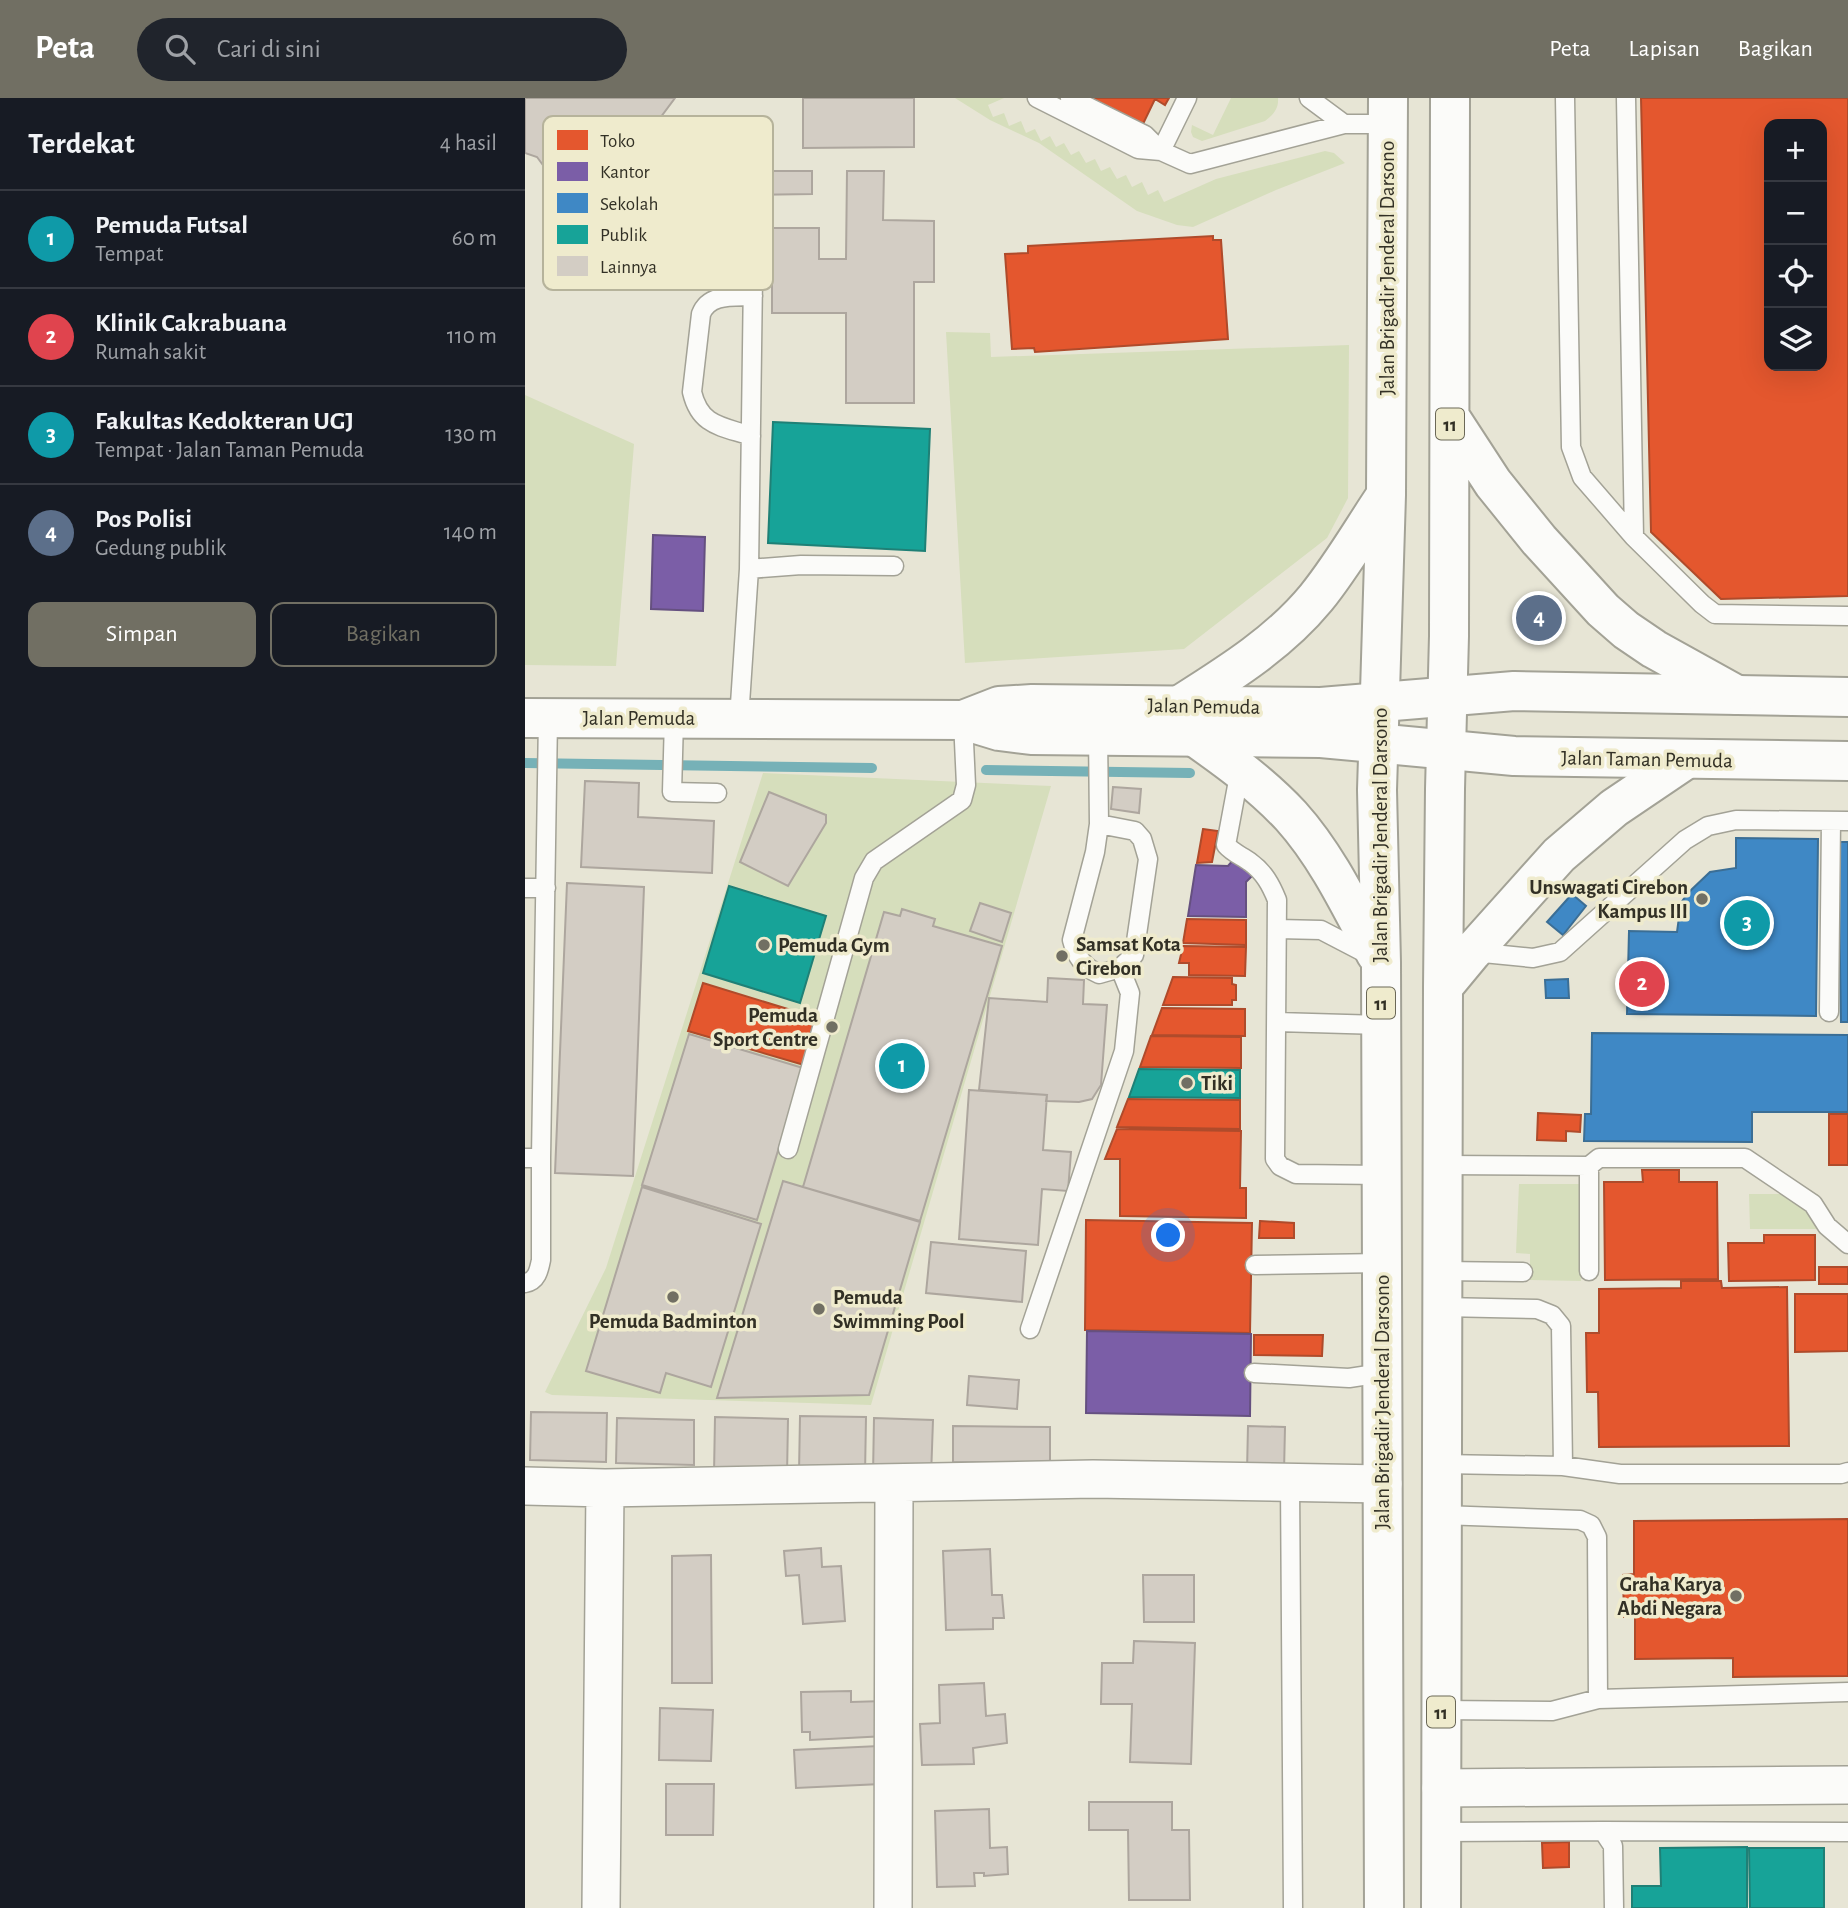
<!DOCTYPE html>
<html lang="id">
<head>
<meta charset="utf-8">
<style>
  body { margin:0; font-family:"Alegreya Sans",sans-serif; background:#20242c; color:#f1f3f6 }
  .controls { position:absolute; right:21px; top:21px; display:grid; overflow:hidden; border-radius:14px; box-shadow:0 7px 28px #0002 }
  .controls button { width:63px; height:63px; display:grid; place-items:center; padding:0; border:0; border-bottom:2px solid #363941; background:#171b24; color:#f1f3f6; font:35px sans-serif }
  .you { position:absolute; left:644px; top:1138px; width:24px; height:24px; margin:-18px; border:5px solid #fff; border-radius:50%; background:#1a73e8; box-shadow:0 0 0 10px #1a73e833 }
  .badge { display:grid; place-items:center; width:46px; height:46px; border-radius:50%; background:#716f63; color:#fff; font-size:23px; font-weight:700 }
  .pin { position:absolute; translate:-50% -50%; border:4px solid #fff; box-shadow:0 2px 7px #0006 }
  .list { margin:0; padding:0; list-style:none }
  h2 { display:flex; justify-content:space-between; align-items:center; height:91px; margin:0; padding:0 28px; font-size:30px }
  h2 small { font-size:23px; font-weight:400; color:#9ea1a6 }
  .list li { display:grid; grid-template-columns:46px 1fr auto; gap:21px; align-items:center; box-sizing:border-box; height:98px; padding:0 28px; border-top:2px solid #363941 }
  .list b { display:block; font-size:26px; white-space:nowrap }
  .list p { margin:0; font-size:23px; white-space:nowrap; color:#9ea1a6 }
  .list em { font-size:23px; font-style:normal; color:#9ea1a6 }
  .actions { display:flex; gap:14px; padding:21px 28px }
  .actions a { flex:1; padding:16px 0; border:2px solid #716f63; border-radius:14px; text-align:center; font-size:24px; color:#716f63 }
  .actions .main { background:#716f63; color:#fff }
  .icon { flex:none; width:38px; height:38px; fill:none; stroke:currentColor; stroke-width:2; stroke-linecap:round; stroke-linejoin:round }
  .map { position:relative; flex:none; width:1323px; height:1810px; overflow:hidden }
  header { display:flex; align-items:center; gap:42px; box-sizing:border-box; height:98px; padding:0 35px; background:#716f63; color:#fff }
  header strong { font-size:33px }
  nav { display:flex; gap:38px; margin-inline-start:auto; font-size:24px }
  .search { width:490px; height:63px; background:#20242c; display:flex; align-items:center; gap:18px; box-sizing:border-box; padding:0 24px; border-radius:38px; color:#9ea1a6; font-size:26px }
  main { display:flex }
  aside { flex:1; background:#171b24 }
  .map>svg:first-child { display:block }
</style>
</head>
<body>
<header>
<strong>Peta</strong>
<div class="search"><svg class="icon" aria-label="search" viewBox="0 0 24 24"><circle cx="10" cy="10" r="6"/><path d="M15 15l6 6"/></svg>Cari di sini</div>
<nav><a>Peta</a><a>Lapisan</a><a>Bagikan</a></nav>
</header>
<main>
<aside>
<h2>Terdekat<small>4 hasil</small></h2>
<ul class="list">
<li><span class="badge" style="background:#0f9aa8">1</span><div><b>Pemuda Futsal</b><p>Tempat</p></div><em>60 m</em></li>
<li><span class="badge" style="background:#e0444e">2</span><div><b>Klinik Cakrabuana</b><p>Rumah sakit</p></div><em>110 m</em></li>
<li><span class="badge" style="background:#0f9aa8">3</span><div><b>Fakultas Kedokteran UGJ</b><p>Tempat · Jalan Taman Pemuda</p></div><em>130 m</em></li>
<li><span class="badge" style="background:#5c6f8a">4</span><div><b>Pos Polisi</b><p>Gedung publik</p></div><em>140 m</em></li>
</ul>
<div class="actions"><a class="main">Simpan</a><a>Bagikan</a></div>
</aside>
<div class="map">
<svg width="1323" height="1810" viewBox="0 0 1323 1810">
  <rect width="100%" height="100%" fill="#e7e5d5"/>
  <path fill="#d6debc" d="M430 0H479L463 7 468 19 479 15 484 28 496 23 501 35 510 31 516 43 525 38 531 49 539 45 546 57 554 53 561 65 570 61 576 73 585 69 592 81 601 77 607 89 617 84 623 97 633 92 639 104 691 81 800 53 809 55 820 65 751 92 668 129 652 127 612 113 514 45 465 22Z
    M706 0H753C754 11 748 17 740 23L677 43 668 39 666 34 667 27 688 37Z
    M421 234 465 235 466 259 824 247 823 400 802 440 659 551 440 565Z
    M0 297 109 346 91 568 0 567Z
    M238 675 526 688 346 1307 27 1297 20 1294 81 1170Z
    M994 1086H1056V1183L1005 1182V1156L991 1155Z
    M1224 1096H1293L1294 1131H1225Z"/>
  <path fill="#e4572e" stroke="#af4b2b" stroke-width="2" fill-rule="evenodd" d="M566 0H644L640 7 630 1 618 26Z
    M1116 0H1323V498L1196 501 1126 434ZM1244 26H1297V268H1244Z
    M688 138V142H696L703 241 510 254 509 250 487 251 480 156 503 155V148Z
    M678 731 693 733 687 764 672 765Z
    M662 821 721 822V847L658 845Z
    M658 848 721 849 720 878 664 877V865H654Z
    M648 879 707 880V886L711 887V902H707V907H638Z
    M178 885 292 920 279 967 163 933Z
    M637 910 720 911V938L627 937Z
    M626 938 716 939V970L615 969Z
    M603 1001 715 1002V1031L592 1029Z
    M1013 1015 1056 1017 1055 1034 1041 1033V1043L1012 1042Z
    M1304 1016H1323V1067H1304Z
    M592 1031 716 1033 715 1090H721V1120L595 1118V1061H580Z
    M1117 1072H1154V1084H1192L1193 1181 1080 1182 1079 1084H1118Z
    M561 1122 727 1125 725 1235 560 1232Z
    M735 1123 769 1125V1140H734Z
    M1239 1137H1290V1182L1204 1183 1203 1145H1239Z
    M1294 1169H1323V1186H1294Z
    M1156 1183H1196L1197 1190 1262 1189 1264 1348 1074 1349 1073 1294H1062L1061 1235H1074V1191L1156 1190Z
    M1270 1196H1323V1253L1270 1254Z
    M729 1237H798L797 1258 729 1257Z
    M1323 1421V1578L1208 1579V1560L1110 1561V1519H1099L1098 1477 1109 1476V1423Z
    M1044 1744V1769L1018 1770 1017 1745Z"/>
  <path fill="#7b5ea7" stroke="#655080" stroke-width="2" d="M128 437 180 439 178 513 126 511Z
    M709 761 728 777 721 784V819L663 818 671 767 703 768Z
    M562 1233 726 1236 725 1318 561 1315Z"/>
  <path fill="#3f88c5" stroke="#3b6e95" stroke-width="2" d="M1211 740 1293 741 1291 918 1102 916 1104 833 1152 834 1156 805 1163 795 1185 774 1211 770Z
    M1313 744H1323V924H1316Z
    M1047 796 1061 808 1038 837 1022 824Z
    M1043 881 1044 900H1021L1020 882Z
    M1067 935 1323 937V1014H1227V1044L1059 1043 1060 1016H1066Z"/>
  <path fill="#17a398" stroke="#1f8076" stroke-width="2" d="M248 324 405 331 400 453 243 445Z
    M1001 506 1029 508 1027 534 999 532Z
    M204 788 301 818 275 905 178 875Z
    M614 971 715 972V1000L604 999Z
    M1222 1749V1810H1107V1788H1136L1135 1750Z
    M1224 1750H1299V1810H1225Z"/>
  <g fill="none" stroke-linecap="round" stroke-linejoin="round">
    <path stroke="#76b1b7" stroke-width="10" d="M0 665 347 670
      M461 672 665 675"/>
  </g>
  <path fill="#d3cdc4" stroke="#ada69e" stroke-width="2" d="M0 0H150L115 47 123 64 122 75 111 83 97 86 91 104 77 112 58 100 62 95 53 88 29 82 12 59 0 55Z
    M278 0H389V49L278 50Z
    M227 73H287V96L227 97Z
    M322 73H359L358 122 409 123V184H389V305H321V215H247V130H294V161H321Z
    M60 683 114 685 113 719 189 723 187 775 56 769Z
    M588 689 616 691 614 715 586 711Z
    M244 694 301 717V725L263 788 215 764Z
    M42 785 119 789 108 1078 30 1075Z
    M455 805 486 815 477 844 445 833Z
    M377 811 410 821 408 828 477 848 395 1123 278 1089 359 814 375 818Z
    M523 880 559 882 558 906 582 907 576 987 567 1001 554 1004 521 1003 522 997 454 992 464 900 522 904Z
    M164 936 278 970 232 1122 117 1087Z
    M444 992 522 997 518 1052 546 1054 543 1093 517 1091 513 1147 434 1141Z
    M258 1083 395 1124 344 1297 192 1300Z
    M117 1089 236 1126 186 1289 141 1275 135 1295 61 1273Z
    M406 1144 501 1153 497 1204 401 1195Z
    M444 1278 494 1282 492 1311 442 1307Z
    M6 1314 82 1315 81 1364 5 1362Z
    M275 1318 341 1319 340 1377 274 1375Z
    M190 1319 263 1321 262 1378 189 1376Z
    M92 1320 169 1322V1367L91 1365Z
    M349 1320 408 1322 406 1379 348 1377Z
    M428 1328 525 1329V1365L428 1364Z
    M723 1328 760 1329 759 1374 722 1373Z
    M296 1450 297 1469 316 1468 320 1523 278 1526 274 1477 261 1478 259 1453Z
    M465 1451 467 1497H477L479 1520H468V1531L421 1532 418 1453Z
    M186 1457 187 1585H147V1458Z
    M618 1477H669V1524H619Z
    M609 1543 670 1545 666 1666 605 1664 607 1606H576L577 1565H608Z
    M459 1585 461 1618 480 1616 482 1645 448 1650 449 1666 397 1667 395 1626 415 1625 414 1587Z
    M326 1593V1604L359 1603 361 1638 285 1642V1634H277L276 1594Z
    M135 1610 188 1612 186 1663 134 1662Z
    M354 1648 356 1686 271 1690 269 1652Z
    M141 1686H189L188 1737H141Z
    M564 1704H647V1732H664L665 1802H604L603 1732H564Z
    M464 1711 465 1750 482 1749 483 1776 459 1778V1775H449L450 1788 412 1789 410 1713Z"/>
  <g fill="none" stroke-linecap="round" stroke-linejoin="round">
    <defs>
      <path id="service" d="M512 0 613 51 636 53 665 66 819 26 784 0
        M545 0 620 37 636 53 662 0
        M1040 0 1046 349 1057 379 1109 439 1177 506 1190 516 1323 518
        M1101 0 1109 439
        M819 26H863
        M226 338C196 328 175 328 167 294L176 216C184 195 209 199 228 198
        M224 471 229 106
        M149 621 147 694 192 695
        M214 621 224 471 276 467 369 468
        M573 633 574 726 570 754 547 842C551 858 558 869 574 876L595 870 609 857 623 761 617 741 610 733 574 726
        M715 672 701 747C708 755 717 758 725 764 739 774 746 787 752 802L750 1061 755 1068 771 1076 857 1077
        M0 790H21
        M753 831 796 832 844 857
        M948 854 1008 860 1035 854 1160 742 1183 728 1211 722 1323 723
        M1304 914 1306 723
        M752 924 856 927
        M263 1051 339 780 349 763 437 702 441 687 438 622
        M0 1060H16L23 620
        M917 1067 1064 1068 1074 1060H1220L1288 1106 1302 1128 1323 1146
        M1064 1068V1173
        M730 1167 857 1165
        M917 1173 998 1174
        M0 1185C12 1183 14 1172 16 1162V1060
        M917 1209 1012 1211 1027 1217 1036 1228 1038 1368
        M505 1231 599 953 605 895 595 870
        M729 1275 824 1280 857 1275
        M917 1366 1038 1368 1095 1376H1316L1323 1374
        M765 1385 768 1810
        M917 1417 1055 1422 1066 1427 1072 1439 1073 1601
        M916 1612 1027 1613 1073 1601 1323 1594
        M1078 1733 1323 1734
        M916 1734 1078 1733 1088 1748 1089 1810"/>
      <path id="minor" d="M0 1388 80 1390 568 1381 858 1386
        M916 1690 1323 1687
        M76 1810 80 1390
        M368 1810 369 1385"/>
      <path id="tertiary" d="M0 620 438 622 474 633 506 637 796 640 989 658 1323 663
        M438 622 474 608 507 606 796 609 989 593 1323 599"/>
      <path id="trunk" d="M925 319 968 385 1014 442 1078 512 1101 532 1129 551 1212 597
        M655 607C704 576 754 545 791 500 817 468 838 431 861 397
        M670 639C704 663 737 687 766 718 802 758 826 809 851 856
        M918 889 947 854 1034 757 1089 710 1160 662
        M859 1810 856 864 852 692 861 397 863 0
        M916 1810 918 889 920 691 924 538 925 0"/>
    </defs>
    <use href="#service" stroke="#a3a296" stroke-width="21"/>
    <use href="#minor" stroke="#a3a296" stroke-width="40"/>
    <use href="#tertiary" stroke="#a3a296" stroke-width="42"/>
    <use href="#trunk" stroke="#a3a296" stroke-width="42"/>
    <use href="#service" stroke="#fbfbf9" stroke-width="18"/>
    <use href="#minor" stroke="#fbfbf9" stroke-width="37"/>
    <use href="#tertiary" stroke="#fbfbf9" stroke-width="38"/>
    <use href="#trunk" stroke="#fbfbf9" stroke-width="38"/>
  </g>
  <g fill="#716f63" stroke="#efebcd" stroke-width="2.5">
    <circle cx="1177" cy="801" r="7"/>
    <circle cx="239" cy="847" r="7"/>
    <circle cx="537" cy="858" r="7"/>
    <circle cx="307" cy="929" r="7"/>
    <circle cx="662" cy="985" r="7"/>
    <circle cx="148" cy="1199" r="7"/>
    <circle cx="294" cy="1211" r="7"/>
    <circle cx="1211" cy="1498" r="7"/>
  </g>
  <g text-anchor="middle" stroke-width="7" stroke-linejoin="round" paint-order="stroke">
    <g fill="#efebcd" stroke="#6b6857" stroke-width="2">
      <rect x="911" y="310.5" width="28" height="31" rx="5"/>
      <rect x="842" y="889.5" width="28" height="31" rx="5"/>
      <rect x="902" y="1598.5" width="28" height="31" rx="5"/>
    </g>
    <g font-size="19" font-weight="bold" fill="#323025">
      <text x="925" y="333">11</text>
      <text x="856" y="912">11</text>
      <text x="916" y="1621">11</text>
    </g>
    <g font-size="21" fill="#323025" stroke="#efebcd">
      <text transform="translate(862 170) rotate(-90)" y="7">Jalan Brigadir Jenderal Darsono</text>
      <text transform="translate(679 608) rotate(1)" y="7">Jalan Pemuda</text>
      <text x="114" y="627">Jalan Pemuda</text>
      <text transform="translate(1122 661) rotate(1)" y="7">Jalan Taman Pemuda</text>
      <text transform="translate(855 737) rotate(-90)" y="7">Jalan Brigadir Jenderal Darsono</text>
      <text transform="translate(857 1304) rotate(-90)" y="7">Jalan Brigadir Jenderal Darsono</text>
    </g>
    <g font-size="21" font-weight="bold" fill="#323025" stroke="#efebcd" text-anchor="start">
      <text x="1163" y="796" text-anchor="end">Unswagati Cirebon<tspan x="1163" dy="24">Kampus III</tspan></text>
      <text x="551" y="853">Samsat Kota<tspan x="551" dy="24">Cirebon</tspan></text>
      <text x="253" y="854">Pemuda Gym</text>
      <text x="293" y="924" text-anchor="end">Pemuda<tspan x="293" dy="24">Sport Centre</tspan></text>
      <text x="676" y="992">Tiki</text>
      <text x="308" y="1206">Pemuda<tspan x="308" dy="24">Swimming Pool</tspan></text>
      <text x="148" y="1230" text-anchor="middle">Pemuda Badminton</text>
      <text x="1197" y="1493" text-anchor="end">Graha Karya<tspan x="1197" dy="24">Abdi Negara</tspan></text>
    </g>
  </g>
  <rect x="18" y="18" width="230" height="174" rx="10" fill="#efebcd" stroke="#b6b39b" stroke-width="2"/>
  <rect x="32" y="32" width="31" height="20" fill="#e4572e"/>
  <rect x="32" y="64" width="31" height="19" fill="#7b5ea7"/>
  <rect x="32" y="95" width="31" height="20" fill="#3f88c5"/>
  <rect x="32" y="127" width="31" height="19" fill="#17a398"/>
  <rect x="32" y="158" width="31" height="20" fill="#d3cdc4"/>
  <g font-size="19" fill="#323025">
    <text x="75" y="49">Toko</text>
    <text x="75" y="80">Kantor</text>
    <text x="75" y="112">Sekolah</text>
    <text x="75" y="143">Publik</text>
    <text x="75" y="175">Lainnya</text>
  </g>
</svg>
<div class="controls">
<button>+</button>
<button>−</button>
<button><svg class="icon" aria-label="locate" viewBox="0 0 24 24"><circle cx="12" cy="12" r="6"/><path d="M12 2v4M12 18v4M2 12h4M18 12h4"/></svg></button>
<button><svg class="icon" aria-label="layers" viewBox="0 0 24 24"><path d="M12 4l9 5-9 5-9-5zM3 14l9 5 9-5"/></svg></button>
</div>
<div class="you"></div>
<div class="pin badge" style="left:377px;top:968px;background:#0f9aa8">1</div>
<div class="pin badge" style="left:1117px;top:886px;background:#e0444e">2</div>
<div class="pin badge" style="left:1222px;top:825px;background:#0f9aa8">3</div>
<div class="pin badge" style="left:1014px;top:520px;background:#5c6f8a">4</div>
</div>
</main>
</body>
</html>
